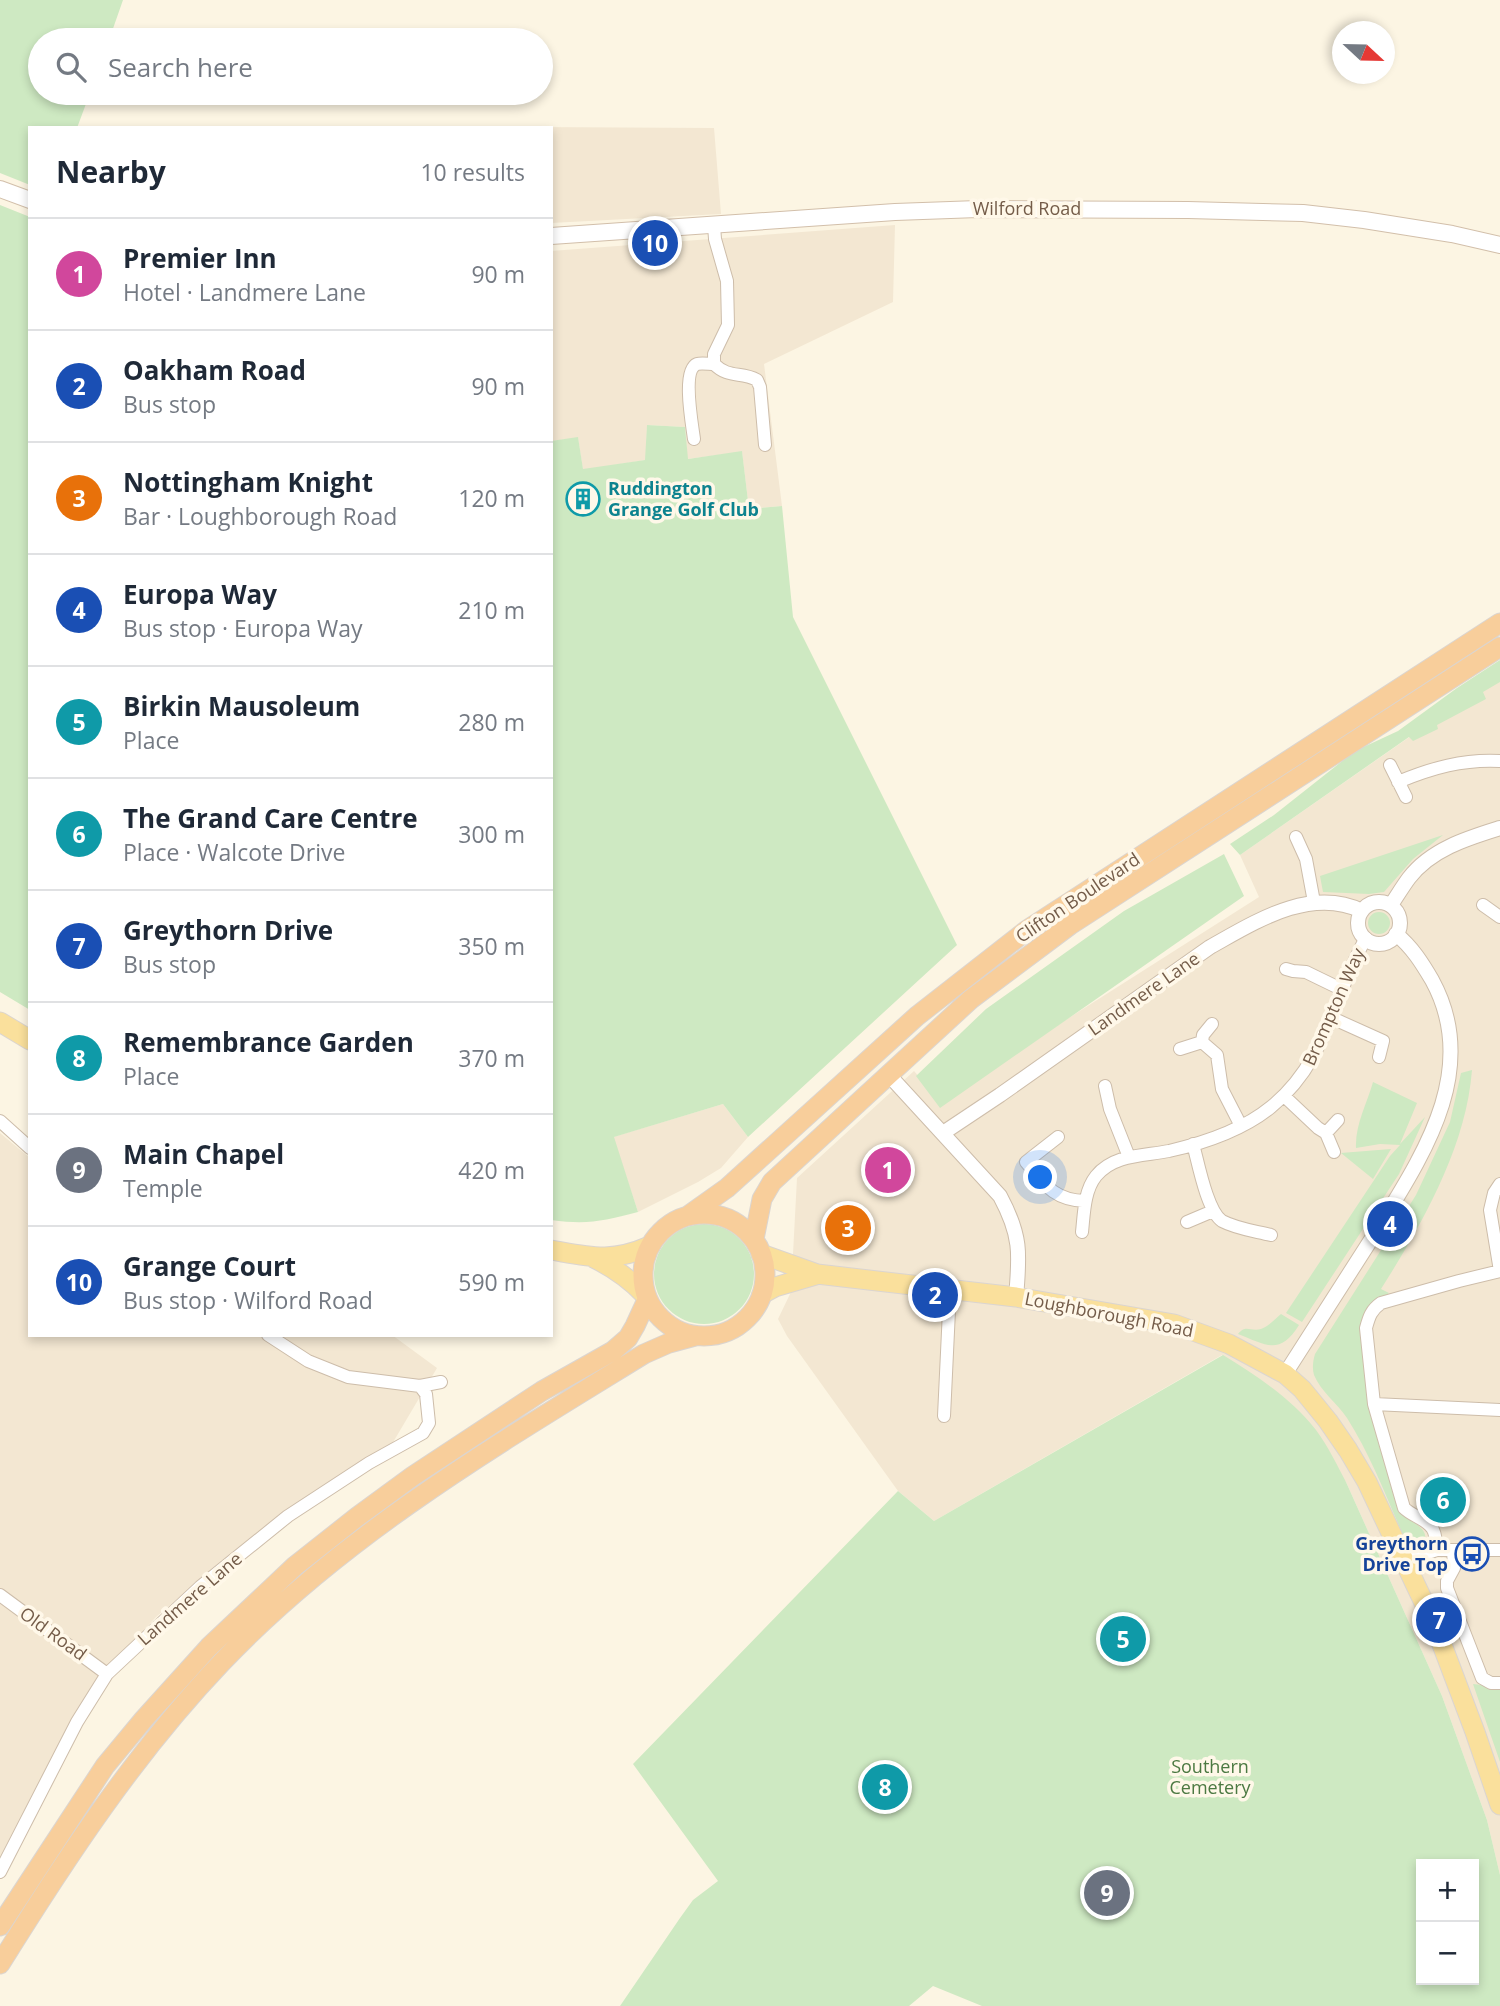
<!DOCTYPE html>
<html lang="en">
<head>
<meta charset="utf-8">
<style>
  body { margin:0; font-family:"Open Sans",sans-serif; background:#f2f2f3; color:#1f2937 }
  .controls { position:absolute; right:21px; bottom:21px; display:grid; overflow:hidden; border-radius:0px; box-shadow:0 4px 10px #0003 }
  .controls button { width:63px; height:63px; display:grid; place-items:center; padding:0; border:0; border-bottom:2px solid #e0e1e3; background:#fff; color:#1f2937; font:35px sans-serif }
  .compass { position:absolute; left:1332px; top:21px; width:63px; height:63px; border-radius:50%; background:#fff; box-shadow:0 4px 10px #0003; rotate:112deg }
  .you { position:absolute; left:1041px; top:1178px; width:24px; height:24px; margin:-18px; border:5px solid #fff; border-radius:50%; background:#1a73e8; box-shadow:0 0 0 10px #1a73e833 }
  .badge { display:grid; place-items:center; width:46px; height:46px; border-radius:50%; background:#0b8043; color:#fff; font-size:23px; font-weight:700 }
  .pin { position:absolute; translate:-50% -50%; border:4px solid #fff; box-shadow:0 2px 7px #0006 }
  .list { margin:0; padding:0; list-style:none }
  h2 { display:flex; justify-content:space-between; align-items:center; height:91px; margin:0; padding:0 28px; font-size:30px }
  h2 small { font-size:23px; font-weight:400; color:#747a83 }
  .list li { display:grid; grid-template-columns:46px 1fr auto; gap:21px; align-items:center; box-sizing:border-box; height:112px; padding:0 28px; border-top:2px solid #e0e1e3 }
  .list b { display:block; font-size:26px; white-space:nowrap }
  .list p { margin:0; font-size:23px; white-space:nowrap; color:#747a83 }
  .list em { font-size:23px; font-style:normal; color:#747a83 }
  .icon { flex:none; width:38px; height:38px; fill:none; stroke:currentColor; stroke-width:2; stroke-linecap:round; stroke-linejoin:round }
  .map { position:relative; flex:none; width:1500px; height:2006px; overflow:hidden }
  .search { position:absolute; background:#fff; box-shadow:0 4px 10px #0003; left:28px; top:28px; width:525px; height:77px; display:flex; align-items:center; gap:18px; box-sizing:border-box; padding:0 24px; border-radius:38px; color:#747a83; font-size:26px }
  .panel { position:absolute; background:#fff; box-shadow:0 4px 10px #0003; left:28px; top:126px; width:525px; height:1211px; border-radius:0px }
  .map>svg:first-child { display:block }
</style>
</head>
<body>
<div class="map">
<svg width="1500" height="2006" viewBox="0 0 1500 2006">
  <rect width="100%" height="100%" fill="#fcf5e3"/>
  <path fill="#f3e7d2" d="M532 127 714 128 721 214 551 223V128Z
    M895 225 893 302 764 364 782 506 749 509 742 452 687 459 685 427 647 425 646 460 583 470 578 438 551 441V251Z
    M1500 674V1875L1487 1820 1442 1696 1346 1482 1222 1355 934 1521 898 1491 787 1336 778 1319 791 1292 797 1178 914 1071 943 1104 1064 1021 1259 897 1240 855Z
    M723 1104 748 1137 721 1168 698 1182 638 1212 613 1137Z
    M0 1133 30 1158V1335H392L437 1368 392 1444 207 1574 156 1617 108 1668 0 1871Z"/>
  <path fill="#cee9c2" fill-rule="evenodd" d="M0 0H123L109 40H40V93H90L77 128H30V185L0 173Z
    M0 205 30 217V1010L0 992Z
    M647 425 685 427 688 459 742 451 749 509 782 506 793 617 957 945 748 1137 723 1104 614 1137 638 1212C603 1221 588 1225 551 1220V441L578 437 583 469 645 460Z
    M1500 660V682L1483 692 1486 699 1437 725 1438 729 1413 741 1409 737 1240 855 1230 844 1274 815 1355 751 1398 731 1457 688Z
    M1443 835 1413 859 1384 892 1369 894 1323 892 1320 876Z
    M1224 854 1244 896 940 1108 916 1076 986 1009 1124 911Z
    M1368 923a11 11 0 1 1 22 0a11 11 0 1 1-22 0Z
    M1472 1070C1466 1148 1422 1224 1381 1289L1389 1293 1366 1311 1360 1326 1366 1383 1402 1513C1411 1524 1428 1526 1425 1541 1416 1544 1409 1543 1403 1535 1386 1496 1370 1454 1347 1418 1337 1403 1321 1392 1314 1375 1312 1368 1313 1361 1315 1354L1416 1195 1450 1122 1461 1073Z
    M1373 1082 1417 1103 1400 1144 1425 1117 1399 1174 1302 1322 1286 1313 1390 1156 1400 1145 1380 1144 1356 1148C1355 1124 1367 1104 1373 1082Z
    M1391 1149 1373 1179 1341 1153Z
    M654 1274a50 50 0 1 1 100 0a50 50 0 1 1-100 0Z
    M1281 1314 1299 1325C1280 1356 1266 1345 1238 1334 1246 1324 1250 1332 1261 1329 1268 1327 1275 1319 1281 1314Z
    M1223 1355C1257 1376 1291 1398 1316 1430 1328 1446 1337 1465 1346 1482L1442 1696 1487 1820 1500 1875V2006H982L933 1986 909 2006H620L680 1918 693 1900 718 1881 633 1764 898 1491 934 1521ZM1421 1864H1474V1980H1421Z
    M1473 1684 1500 1687V1762Z"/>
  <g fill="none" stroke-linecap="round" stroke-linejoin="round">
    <defs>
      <path id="minor" d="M714 364C729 379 741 371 757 380L760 387 765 445
        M694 439C692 424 682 370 697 364 701 363 709 364 714 364V354L728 325 727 281 715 239 714 226
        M1390 765 1406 797
        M1398 782C1432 768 1463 759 1500 761
        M1296 837 1306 859 1314 902
        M1483 905 1500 917
        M1286 969 1293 971 1306 972 1343 990
        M1332 1018 1383 1041 1379 1057
        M1202 1042 1217 1055 1222 1089 1241 1126
        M1180 1049 1202 1042 1203 1035 1212 1024
        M1105 1086 1110 1109 1129 1157
        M1284 1096 1318 1128 1326 1133 1334 1152
        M0 1121 30 1148
        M1326 1133 1338 1120
        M1058 1137 1026 1162C1045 1185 1054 1200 1085 1201
        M1193 1144C1198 1162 1207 1211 1222 1221 1237 1229 1255 1231 1271 1235
        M1187 1222 1213 1211
        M1082 1232C1084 1214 1084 1191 1096 1176 1114 1154 1144 1156 1169 1151 1204 1143 1243 1130 1271 1107 1328 1061 1332 997 1366 938
        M1500 1271 1490 1210 1494 1193 1500 1184
        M268 1335 308 1361 348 1377 420 1386
        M1374 1404 1500 1410
        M944 1416 950 1289
        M1437 1550C1436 1543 1436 1533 1432 1528 1426 1519 1412 1516 1404 1508L1374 1404 1366 1328C1369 1317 1371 1310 1381 1303L1459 1281 1500 1271
        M1453 1550 1454 1568 1447 1581V1588L1482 1678 1491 1683H1500
        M1405 1560 1437 1550H1500
        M0 1595 107 1674
        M0 1872 77 1722 107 1674 200 1587 288 1516 369 1463 423 1433 429 1423 426 1394 420 1386 441 1382"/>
      <path id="tertiary" d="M1358 923a21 21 0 1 1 42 0a21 21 0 1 1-42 0Z
        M1391 905C1397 896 1403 886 1409 878 1431 849 1468 838 1500 828
        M888 1074 1000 1196C1021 1235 1020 1253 1016 1297
        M943 1133 1000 1095 1210 947C1255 922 1310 886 1362 911
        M1285 1374C1315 1327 1345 1281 1374 1235 1421 1158 1482 1071 1432 980 1422 963 1412 947 1396 934"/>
      <path id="secondary" d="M0 189 30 200
        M551 236 895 212 978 209 1188 210 1303 213 1364 220 1452 234 1500 245"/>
      <path id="primary" d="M0 1022 30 1040
        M551 1250C591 1257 611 1263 650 1246
        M761 1254 817 1274 1016 1297 1174 1324 1229 1344 1285 1374 1302 1389 1328 1421 1348 1450 1367 1482 1435 1626 1475 1732 1500 1805
        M594 1258C614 1268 630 1279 645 1295
        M762 1294 775 1287 816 1275"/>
      <path id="trunk" d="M643 1275a61 61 0 1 1 122 0a61 61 0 1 1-122 0Z
        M689 1215 727 1188 917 1016 1027 930 1500 623
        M754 1239 762 1199 772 1182 971 999 1070 925 1500 647
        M0 1926 105 1766 144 1719 209 1647 295 1566 357 1517 413 1476 542 1391 613 1351 628 1338 635 1326 647 1300
        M0 1964C66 1858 135 1753 222 1662 343 1535 496 1445 644 1354L669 1343 695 1336"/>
    </defs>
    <use href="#minor" stroke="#cdbdaa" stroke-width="14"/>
    <use href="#tertiary" stroke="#cdbdaa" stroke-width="16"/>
    <use href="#secondary" stroke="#d2bfaa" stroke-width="18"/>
    <use href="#primary" stroke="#dbd5d0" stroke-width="21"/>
    <use href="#trunk" stroke="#dbd5d0" stroke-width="21"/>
    <use href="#minor" stroke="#fff" stroke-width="12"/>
    <use href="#tertiary" stroke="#fff" stroke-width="14"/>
    <use href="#secondary" stroke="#fff" stroke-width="16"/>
    <use href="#primary" stroke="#fae09c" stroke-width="19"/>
    <use href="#trunk" stroke="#f8ce9b" stroke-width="19"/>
  </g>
  <defs>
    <symbol id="building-ring" viewBox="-11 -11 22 22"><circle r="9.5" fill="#fff8e9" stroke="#0f9aa8" stroke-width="1.5"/><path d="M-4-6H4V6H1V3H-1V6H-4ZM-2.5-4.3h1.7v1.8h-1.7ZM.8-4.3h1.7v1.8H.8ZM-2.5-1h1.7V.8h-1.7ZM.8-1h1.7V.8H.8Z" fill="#0f9aa8"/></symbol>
    <symbol id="bus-ring" viewBox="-11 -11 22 22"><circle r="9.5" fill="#fff8e9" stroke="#1a4fb4" stroke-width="1.5"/><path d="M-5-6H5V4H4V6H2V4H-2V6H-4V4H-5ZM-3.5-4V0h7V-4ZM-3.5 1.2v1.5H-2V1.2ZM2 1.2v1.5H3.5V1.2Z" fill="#1a4fb4"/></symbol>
  </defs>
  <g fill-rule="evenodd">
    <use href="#building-ring" x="564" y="480" width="38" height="38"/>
    <use href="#bus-ring" x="1453" y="1535" width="38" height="38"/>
  </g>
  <g text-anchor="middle" stroke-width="7" stroke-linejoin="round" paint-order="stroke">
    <g font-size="18" fill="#745c49" stroke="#fff8e9">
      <text x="1027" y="215">Wilford Road</text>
      <text transform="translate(1078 898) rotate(-34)" y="6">Clifton Boulevard</text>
      <text transform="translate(1144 994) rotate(-35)" y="6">Landmere Lane</text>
      <text transform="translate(1334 1007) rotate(-66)" y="6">Brompton Way</text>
      <text transform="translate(1109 1315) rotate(11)" y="6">Loughborough Road</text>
      <text transform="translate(190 1599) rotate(-41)" y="6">Landmere Lane</text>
      <text transform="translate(53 1634) rotate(36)" y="6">Old Road</text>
    </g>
    <g font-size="18" font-weight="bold" fill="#0d838f" stroke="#fff8e9" text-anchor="start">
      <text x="608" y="495">Ruddington<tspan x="608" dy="21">Grange Golf Club</tspan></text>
    </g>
    <g font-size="18" font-weight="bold" fill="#164399" stroke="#fff8e9" text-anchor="end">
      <text x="1448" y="1550">Greythorn<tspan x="1448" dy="21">Drive Top</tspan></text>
    </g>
    <g font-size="18" fill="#4c7942" stroke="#fff8e9">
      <text x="1210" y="1773">Southern<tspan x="1210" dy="21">Cemetery</tspan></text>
    </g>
  </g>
</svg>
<div class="controls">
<button>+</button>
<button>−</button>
</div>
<svg class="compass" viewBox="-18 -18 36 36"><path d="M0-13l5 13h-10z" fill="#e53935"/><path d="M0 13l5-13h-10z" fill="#747a83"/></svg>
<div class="you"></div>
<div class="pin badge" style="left:888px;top:1170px;background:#d1479c">1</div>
<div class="pin badge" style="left:935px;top:1295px;background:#1a4fb4">2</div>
<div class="pin badge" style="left:848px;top:1228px;background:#e8710a">3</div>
<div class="pin badge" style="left:1390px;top:1224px;background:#1a4fb4">4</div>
<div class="pin badge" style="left:1123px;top:1639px;background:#0f9aa8">5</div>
<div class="pin badge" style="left:1443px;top:1500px;background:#0f9aa8">6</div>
<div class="pin badge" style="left:1439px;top:1620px;background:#1a4fb4">7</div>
<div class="pin badge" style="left:885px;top:1787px;background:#0f9aa8">8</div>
<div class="pin badge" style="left:1107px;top:1893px;background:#6b7280">9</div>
<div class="pin badge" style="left:655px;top:243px;background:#1a4fb4">10</div>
<div class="search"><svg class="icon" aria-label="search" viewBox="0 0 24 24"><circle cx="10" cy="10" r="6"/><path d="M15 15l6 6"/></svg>Search here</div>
<section class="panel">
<h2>Nearby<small>10 results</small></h2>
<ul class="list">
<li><span class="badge" style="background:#d1479c">1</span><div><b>Premier Inn</b><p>Hotel · Landmere Lane</p></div><em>90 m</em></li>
<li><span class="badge" style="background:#1a4fb4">2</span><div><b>Oakham Road</b><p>Bus stop</p></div><em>90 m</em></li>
<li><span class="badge" style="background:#e8710a">3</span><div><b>Nottingham Knight</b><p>Bar · Loughborough Road</p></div><em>120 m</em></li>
<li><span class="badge" style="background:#1a4fb4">4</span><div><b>Europa Way</b><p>Bus stop · Europa Way</p></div><em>210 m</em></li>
<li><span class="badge" style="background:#0f9aa8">5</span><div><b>Birkin Mausoleum</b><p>Place</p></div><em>280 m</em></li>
<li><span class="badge" style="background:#0f9aa8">6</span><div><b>The Grand Care Centre</b><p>Place · Walcote Drive</p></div><em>300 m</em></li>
<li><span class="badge" style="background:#1a4fb4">7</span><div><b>Greythorn Drive</b><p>Bus stop</p></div><em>350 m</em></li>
<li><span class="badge" style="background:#0f9aa8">8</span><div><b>Remembrance Garden</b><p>Place</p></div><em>370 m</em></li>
<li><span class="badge" style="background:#6b7280">9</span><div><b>Main Chapel</b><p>Temple</p></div><em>420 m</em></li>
<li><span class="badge" style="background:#1a4fb4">10</span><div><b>Grange Court</b><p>Bus stop · Wilford Road</p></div><em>590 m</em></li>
</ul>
</section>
</div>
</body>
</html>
